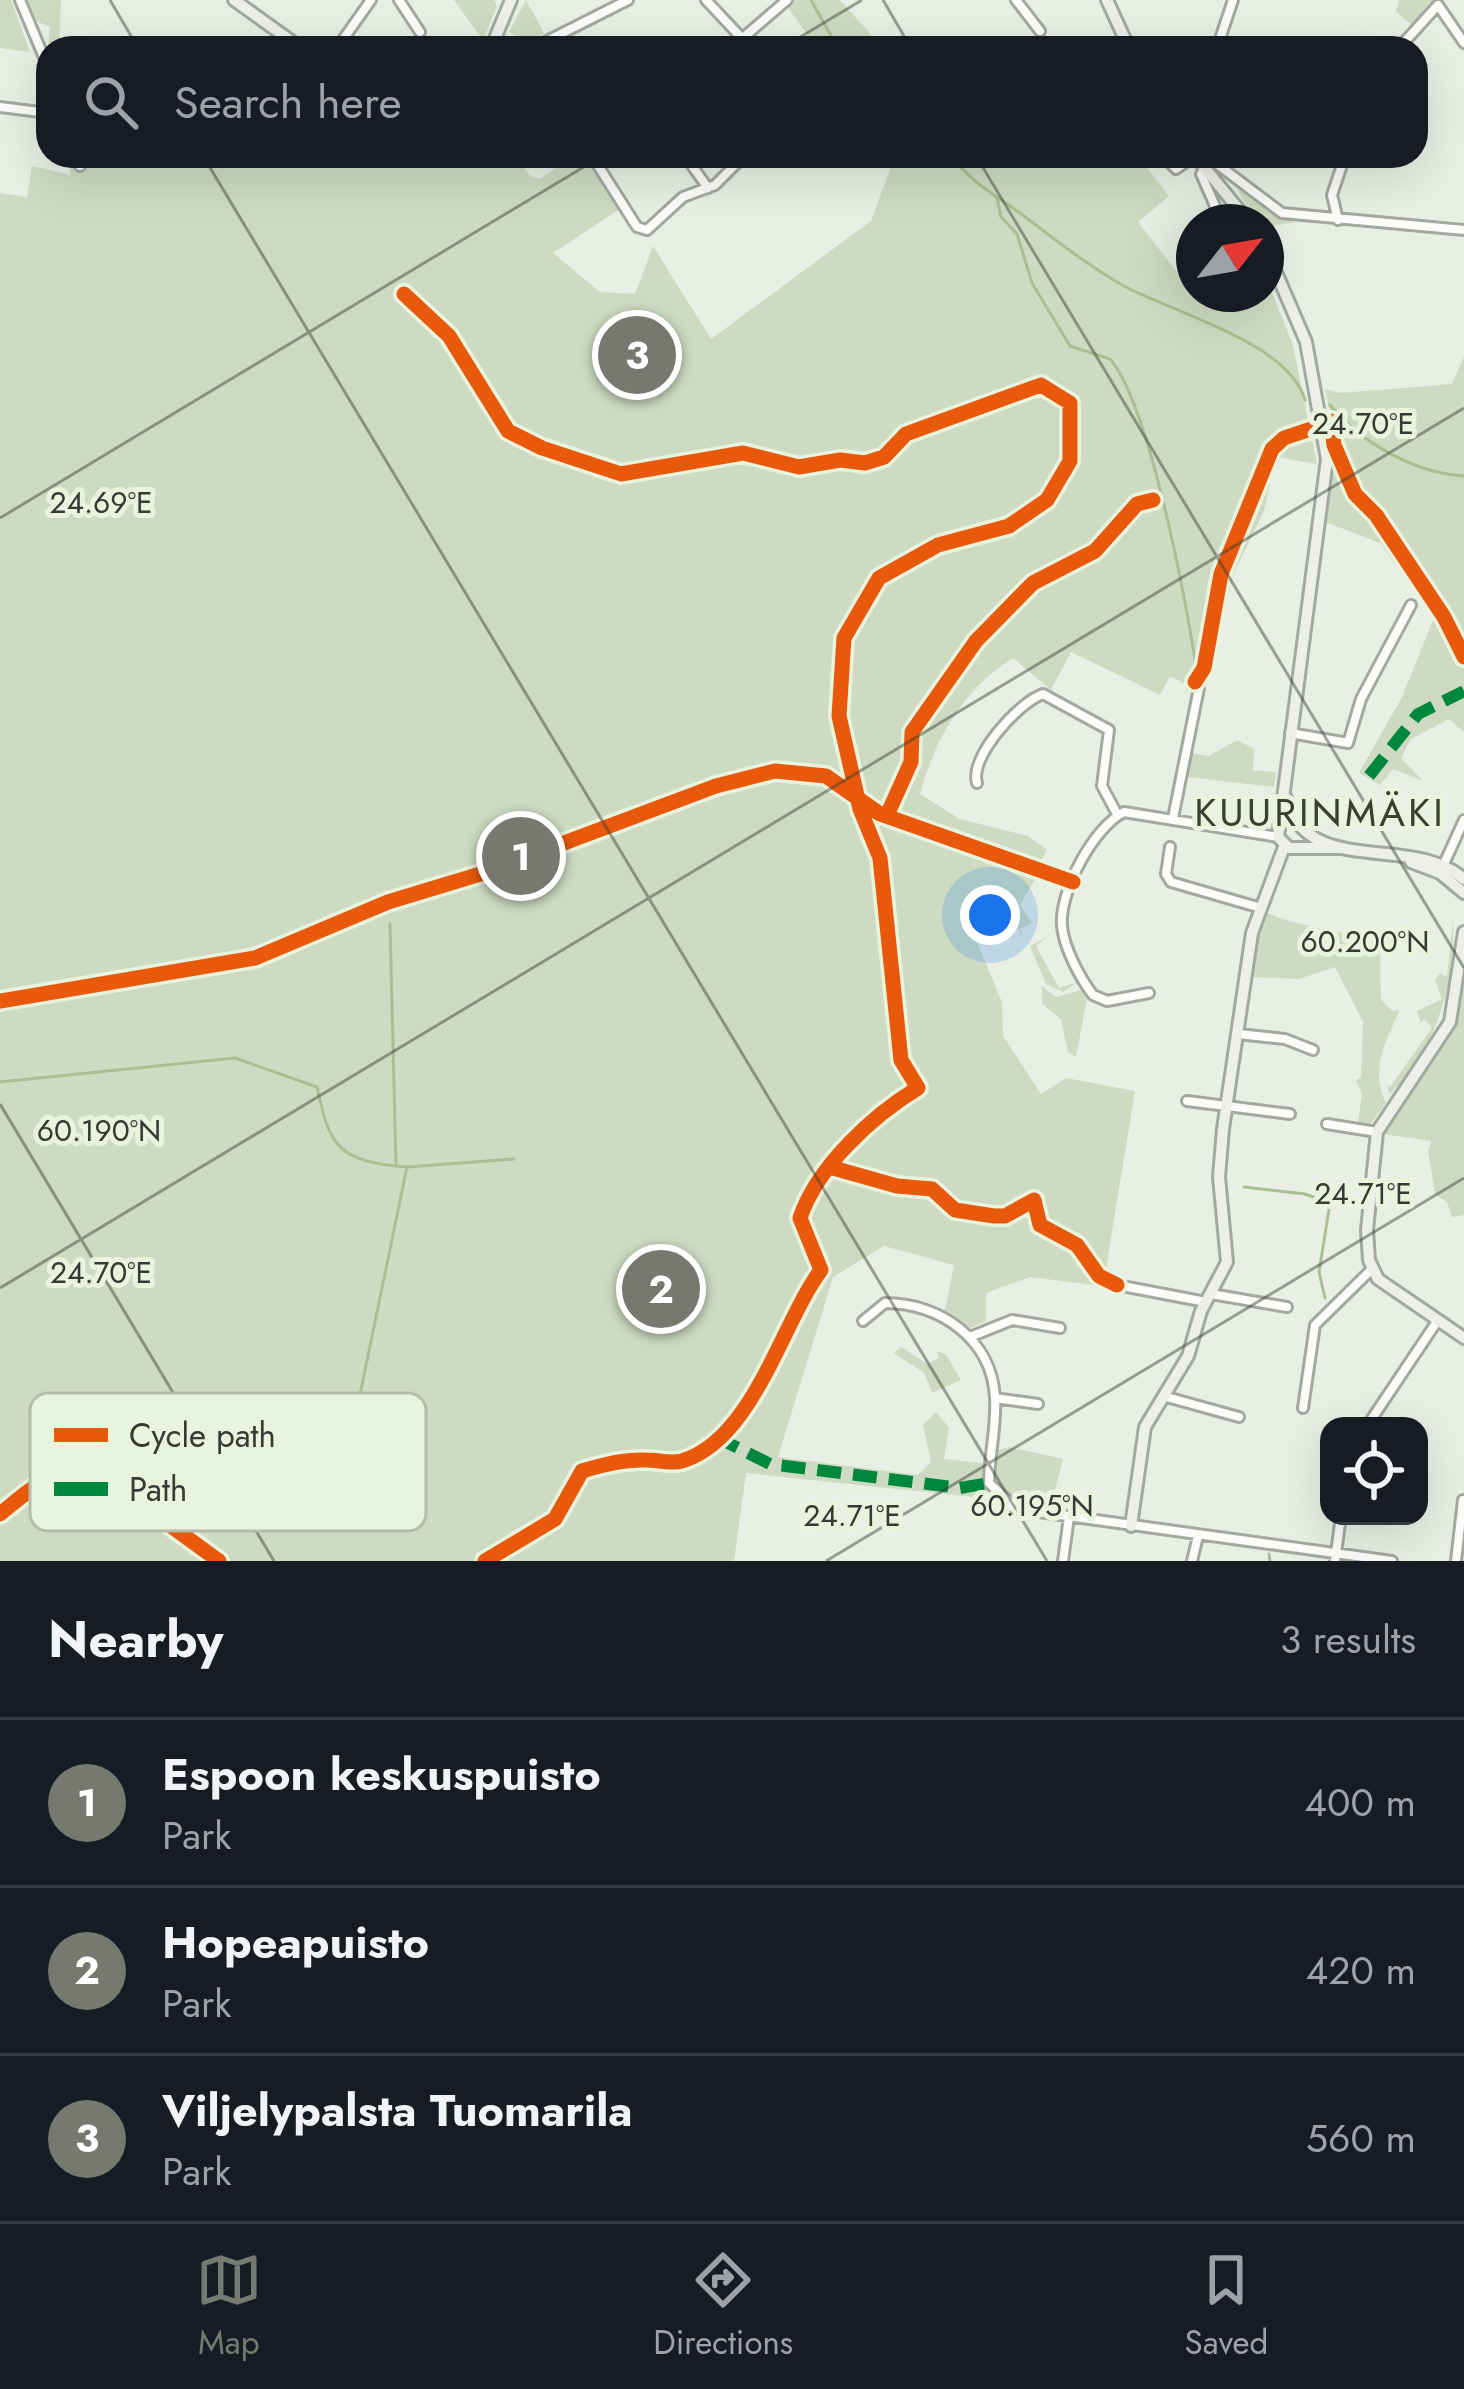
<!DOCTYPE html>
<html lang="en">
<head>
<meta charset="utf-8">
<style>
  body { margin:0; font-family:Jost,sans-serif; background:#20242c; color:#f1f3f6 }
  .controls { position:absolute; right:36px; bottom:36px; display:grid; overflow:hidden; border-radius:24px; box-shadow:0 12px 48px #0002 }
  .controls button { width:108px; height:108px; display:grid; place-items:center; padding:0; border:0; border-bottom:3px solid #363941; background:#171b24; color:#f1f3f6; font:60px sans-serif }
  .compass { position:absolute; left:1176px; top:204px; width:108px; height:108px; border-radius:50%; background:#171b24; box-shadow:0 12px 48px #0002; rotate:59deg }
  .you { position:absolute; left:990px; top:915px; width:42px; height:42px; margin:-30px; border:9px solid #fff; border-radius:50%; background:#1a73e8; box-shadow:0 0 0 18px #1a73e833 }
  .badge { display:grid; place-items:center; width:78px; height:78px; border-radius:50%; background:#757970; color:#fff; font-size:39px; font-weight:700 }
  .pin { position:absolute; translate:-50% -50%; border:6px solid #fff; box-shadow:0 3px 12px #0006 }
  .list { margin:0; padding:0; list-style:none }
  h2 { display:flex; justify-content:space-between; align-items:center; height:156px; margin:0; padding:0 48px; font-size:51px }
  h2 small { font-size:39px; font-weight:400; color:#9ea1a6 }
  .list li { display:grid; grid-template-columns:78px 1fr auto; gap:36px; align-items:center; box-sizing:border-box; height:168px; padding:0 48px; border-top:3px solid #363941 }
  .list b { display:block; font-size:45px; white-space:nowrap }
  .list p { margin:0; font-size:39px; white-space:nowrap; color:#9ea1a6 }
  .list em { font-size:39px; font-style:normal; color:#9ea1a6 }
  .icon { flex:none; width:66px; height:66px; fill:none; stroke:currentColor; stroke-width:2; stroke-linecap:round; stroke-linejoin:round }
  .map { position:relative; flex:none; width:1464px; height:1561px; overflow:hidden }
  .search { position:absolute; background:#171b24; box-shadow:0 12px 48px #0002; left:36px; right:36px; top:36px; height:132px; display:flex; align-items:center; gap:30px; box-sizing:border-box; padding:0 42px; border-radius:36px; color:#9ea1a6; font-size:45px }
  .sheet { height:660px; background:#171b24 }
  nav { display:flex; justify-content:space-around; align-items:center; box-sizing:border-box; height:168px; border-top:3px solid #363941; background:#171b24; font-size:33px; color:#9ea1a6 }
  nav a { display:grid; justify-items:center; gap:6px }
  nav .on { color:#757970 }
  .map>svg:first-child { display:block }
</style>
</head>
<body>
<div class="map">
<svg width="1464" height="1561" viewBox="0 0 1464 1561">
  <rect width="100%" height="100%" fill="#e9efe4"/>
  <path fill="#cedbc2" d="M0 0H11L30 52 0 48Z
    M25 0H61L59 48H48L50 27 33 20Z
    M454 0H494L497 6 483 40Z
    M526 0 544 33 528 43 509 32Z
    M791 0H840L883 48H817L786 5Z
    M1399 0H1436V4L1415 28 1396 12Z
    M85 156H518L529 175 539 179 575 156H588L621 208 553 253 600 292 635 294 653 246 711 339 871 221 895 156H1156L1145 165 1169 196 1138 222 1194 294H1266V278L1293 345 1317 464 1276 457 1264 511 1233 575 1208 683H1191L1192 690 1186 691 1185 684 1170 676 1160 695 1071 652 1051 690 1013 658C963 689 935 739 920 794L960 819 1028 836 1047 850 1040 863 1070 873 1065 886 1037 876 1020 905 1032 923 1020 929 1024 939 1013 921 995 929 1002 947 993 930 975 938 1002 1002 1003 1036 1041 1094 1066 1078 1135 1091 1104 1281 1094 1285 1030 1277 986 1293V1321L970 1328 945 1311 954 1265 884 1246 833 1277 778 1457 918 1475 931 1462 923 1425 936 1412 949 1428 944 1459 983 1463 988 1491 982 1498 746 1473 734 1561H0V193L27 197 32 166 70 175 69 160Z
    M1236 188 1296 222 1273 226 1266 234V222H1257Z
    M1464 356V732L1449 719 1411 739 1401 758 1423 781 1393 769 1380 785 1359 773 1402 697 1434 618 1380 543 1323 521 1336 444 1325 389 1340 393 1452 384Z
    M1237 740 1254 749 1253 770 1276 772 1274 787 1187 777 1191 753 1209 756Z
    M1266 912C1299 930 1357 927 1380 952L1381 1000 1392 1011 1400 1010C1387 1039 1369 1069 1386 1103L1368 1127 1358 1122 1362 1094 1356 1080 1361 1077 1363 1022 1335 967 1299 979 1248 977Z
    M1453 920C1455 987 1437 1045 1390 1094L1386 1085 1390 1087 1432 1028 1424 1019 1421 1023 1417 1011 1442 999 1435 980 1440 973 1447 977Z
    M1049 936 1036 946 1059 988 1078 982 1063 992 1046 984 1030 946Z
    M1464 955V1215L1452 1217 1447 1202 1435 1194 1428 1151 1431 1141 1383 1134 1457 1023Z
    M1042 986 1056 997 1081 990 1087 999 1076 1057 1068 1052 1061 1019 1042 1004Z
    M901 1347 927 1364 939 1358 937 1351 946 1354 961 1380 932 1393 924 1373 894 1353Z
    M1009 1447 1063 1459 1051 1506 1016 1501 997 1486 996 1451Z"/>
  <g fill="none" stroke-linecap="round" stroke-linejoin="round">
    <path stroke="#a9bf93" stroke-width="3" d="M811 0 838 48
      M951 156C979 190 996 194 1028 219 1058 242 1089 266 1124 286 1174 313 1288 342 1305 400
      M997 198 1001 217 1017 234 1032 283 1070 346 1110 359C1149 404 1185 596 1195 660
      M1330 405C1362 443 1414 473 1464 476
      M0 1082 235 1058 317 1087C329 1143 336 1159 395 1166
      M408 1167 514 1159
      M1244 1187 1305 1194 1330 1203 1319 1272 1325 1298
      M356 1414 407 1167 396 1166 390 924
      M1269 1554 1270 1561"/>
    <defs>
      <path id="street" d="M20 0 48 67
        M399 0 420 32
        M706 0 751 48
        M1016 0 1040 31
        M744 37 787 0
        M495 40 517 48
        M337 48 371 0
        M533 48 628 0
        M1217 48 1233 0
        M1399 48 1438 5 1464 43
        M0 107 48 113
        M80 156V166
        M592 156 637 227 647 230 683 197 715 185 744 156
        M685 156 708 188
        M1163 156 1176 169 1195 156
        M1338 220 1332 195 1345 156
        M1222 222 1201 174 1213 161 1282 213 1464 230
        M1290 733 1348 743 1361 699 1411 605
        M977 783C969 757 1019 702 1043 694L1109 730 1102 786 1117 814
        M1173 818 1199 688
        M1170 847 1166 874 1171 882 1261 908
        M1443 866 1464 820
        M1149 993 1107 1001 1093 995C1080 978 1064 948 1062 926 1059 891 1094 827 1124 812L1278 837
        M1238 1034 1285 1039 1313 1050
        M1187 1101 1290 1114
        M1327 1124 1377 1132
        M1117 1285 1206 1302
        M1211 1294 1287 1307
        M863 1321 885 1303C940 1303 992 1339 995 1398 997 1425 989 1455 989 1483L1017 1509 1392 1561
        M970 1337 1012 1320 1060 1328
        M1163 1396 1239 1417
        M995 1398 1038 1404
        M1303 1408 1315 1325 1372 1269
        M1367 1426 1438 1320
        M1063 1561 1069 1517
        M1192 1561 1198 1536
        M1335 1561 1341 1516
        M1456 1561 1463 1500"/>
      <path id="secondary" d="M234 0 301 48
        M1107 0 1129 48
        M491 48 511 0
        M1195 156 1249 222
        M1266 249 1306 342 1327 459 1278 837 1289 848H1343
        M1286 798C1307 879 1412 833 1464 879
        M1411 862 1440 873 1464 893
        M1464 932 1450 1022 1377 1132 1367 1230 1369 1260 1378 1279 1464 1338
        M1131 1526 1145 1427 1188 1356 1201 1311 1227 1262 1219 1177 1223 1129 1252 933 1284 847"/>
    </defs>
    <use href="#street" stroke="#a4a9a0" stroke-width="14"/>
    <use href="#secondary" stroke="#a4a9a0" stroke-width="16"/>
    <use href="#street" stroke="#fcfdfb" stroke-width="8"/>
    <use href="#secondary" stroke="#ecefea" stroke-width="10"/>
    <path stroke="#00873e" stroke-width="12" stroke-dasharray="24 12" stroke-linecap="butt" d="M1369 776 1418 714 1464 691
      M716 1437 770 1464 960 1488 989 1483"/>
    <defs>
      <path id="cycleway" d="M404 294 449 336 508 431 542 448 621 474 743 453 799 467 840 460 865 463 884 457 906 434 1041 385 1070 403V461L1047 500 1009 526 938 545 879 578 844 638 839 716 860 809 880 858 901 1060 918 1088C872 1116 817 1167 800 1218L821 1270C782 1322 753 1440 682 1461 670 1464 658 1460 646 1460 625 1459 601 1465 582 1471L555 1519 485 1561
        M1331 421 1334 445 1355 494 1376 515 1444 617 1464 657
        M1195 682 1204 668 1221 574 1272 449 1284 438 1314 428
        M888 813 911 762 912 732 976 641 1033 583 1095 551 1137 504 1153 500
        M0 1001 255 958 388 902 487 872 716 786 775 771 826 776 880 814 1073 882
        M833 1168 897 1186 932 1189 955 1210 994 1216H1005L1034 1200 1040 1225 1077 1245 1099 1276 1117 1285
        M0 1514C31 1489 59 1461 101 1475L219 1561"/>
    </defs>
    <use href="#cycleway" stroke="#e9f4df" stroke-width="22"/>
    <use href="#cycleway" stroke="#e8590c" stroke-width="15"/>
  </g>
  <path fill="none" stroke="#363a32" stroke-width="3" stroke-opacity="0.45" d="M110 0 138 48M883 0 911 48M782 48 862 0M203 156 1047 1561M976 156 1464 968M0 518 602 156M0 1104 274 1561M0 1288 1464 408M826 1561 1464 1178"/>
  <g text-anchor="middle" stroke-width="10" stroke-linejoin="round" paint-order="stroke">
    <g font-size="39" letter-spacing="3" fill="#384130" stroke="#e9f4df">
      <text x="1320" y="826">KUURINMÄKI</text>
    </g>
  </g>
  <rect x="30" y="1393" width="396" height="138" rx="18" fill="#e9f4df" stroke="#b3bcab" stroke-width="3"/>
  <rect x="54" y="1428" width="54" height="14" fill="#e8590c"/>
  <rect x="54" y="1482" width="54" height="14" fill="#00873e"/>
  <g font-size="33" fill="#363a32">
    <text x="129" y="1447">Cycle path</text>
    <text x="129" y="1501">Path</text>
  </g>
  <g font-size="30" text-anchor="middle" fill="#363a32" stroke="#e9f4df" stroke-width="10" stroke-linejoin="round" paint-order="stroke">
    <text x="1363" y="434">24.70°E</text>
    <text x="101" y="513">24.69°E</text>
    <text x="1365" y="952">60.200°N</text>
    <text x="99" y="1141">60.190°N</text>
    <text x="1363" y="1204">24.71°E</text>
    <text x="101" y="1283">24.70°E</text>
    <text x="1032" y="1516">60.195°N</text>
    <text x="852" y="1526">24.71°E</text>
  </g>
</svg>
<div class="controls">
<button><svg class="icon" aria-label="locate" viewBox="0 0 24 24"><circle cx="12" cy="12" r="6"/><path d="M12 2v4M12 18v4M2 12h4M18 12h4"/></svg></button>
</div>
<svg class="compass" viewBox="-18 -18 36 36"><path d="M0-13l5 13h-10z" fill="#e53935"/><path d="M0 13l5-13h-10z" fill="#9ea1a6"/></svg>
<div class="you"></div>
<div class="pin badge" style="left:521px;top:856px">1</div>
<div class="pin badge" style="left:661px;top:1289px">2</div>
<div class="pin badge" style="left:637px;top:355px">3</div>
<div class="search"><svg class="icon" aria-label="search" viewBox="0 0 24 24"><circle cx="10" cy="10" r="6"/><path d="M15 15l6 6"/></svg>Search here</div>
</div>
<section class="sheet">
<h2>Nearby<small>3 results</small></h2>
<ul class="list">
<li><span class="badge">1</span><div><b>Espoon keskuspuisto</b><p>Park</p></div><em>400 m</em></li>
<li><span class="badge">2</span><div><b>Hopeapuisto</b><p>Park</p></div><em>420 m</em></li>
<li><span class="badge">3</span><div><b>Viljelypalsta Tuomarila</b><p>Park</p></div><em>560 m</em></li>
</ul>
</section>
<nav>
<a class="on"><svg class="icon" aria-label="map" viewBox="0 0 24 24"><path d="M3 6l6-2 6 2 6-2v14l-6 2-6-2-6 2zM9 4v14M15 6v14"/></svg>Map</a>
<a><svg class="icon" aria-label="directions" viewBox="0 0 24 24"><path d="M12 3l9 9-9 9-9-9zM9 14v-3h6M13 9l2 2-2 2"/></svg>Directions</a>
<a><svg class="icon" aria-label="saved" viewBox="0 0 24 24"><path d="M7 4h10v16l-5-4-5 4z"/></svg>Saved</a>
</nav>
</body>
</html>
